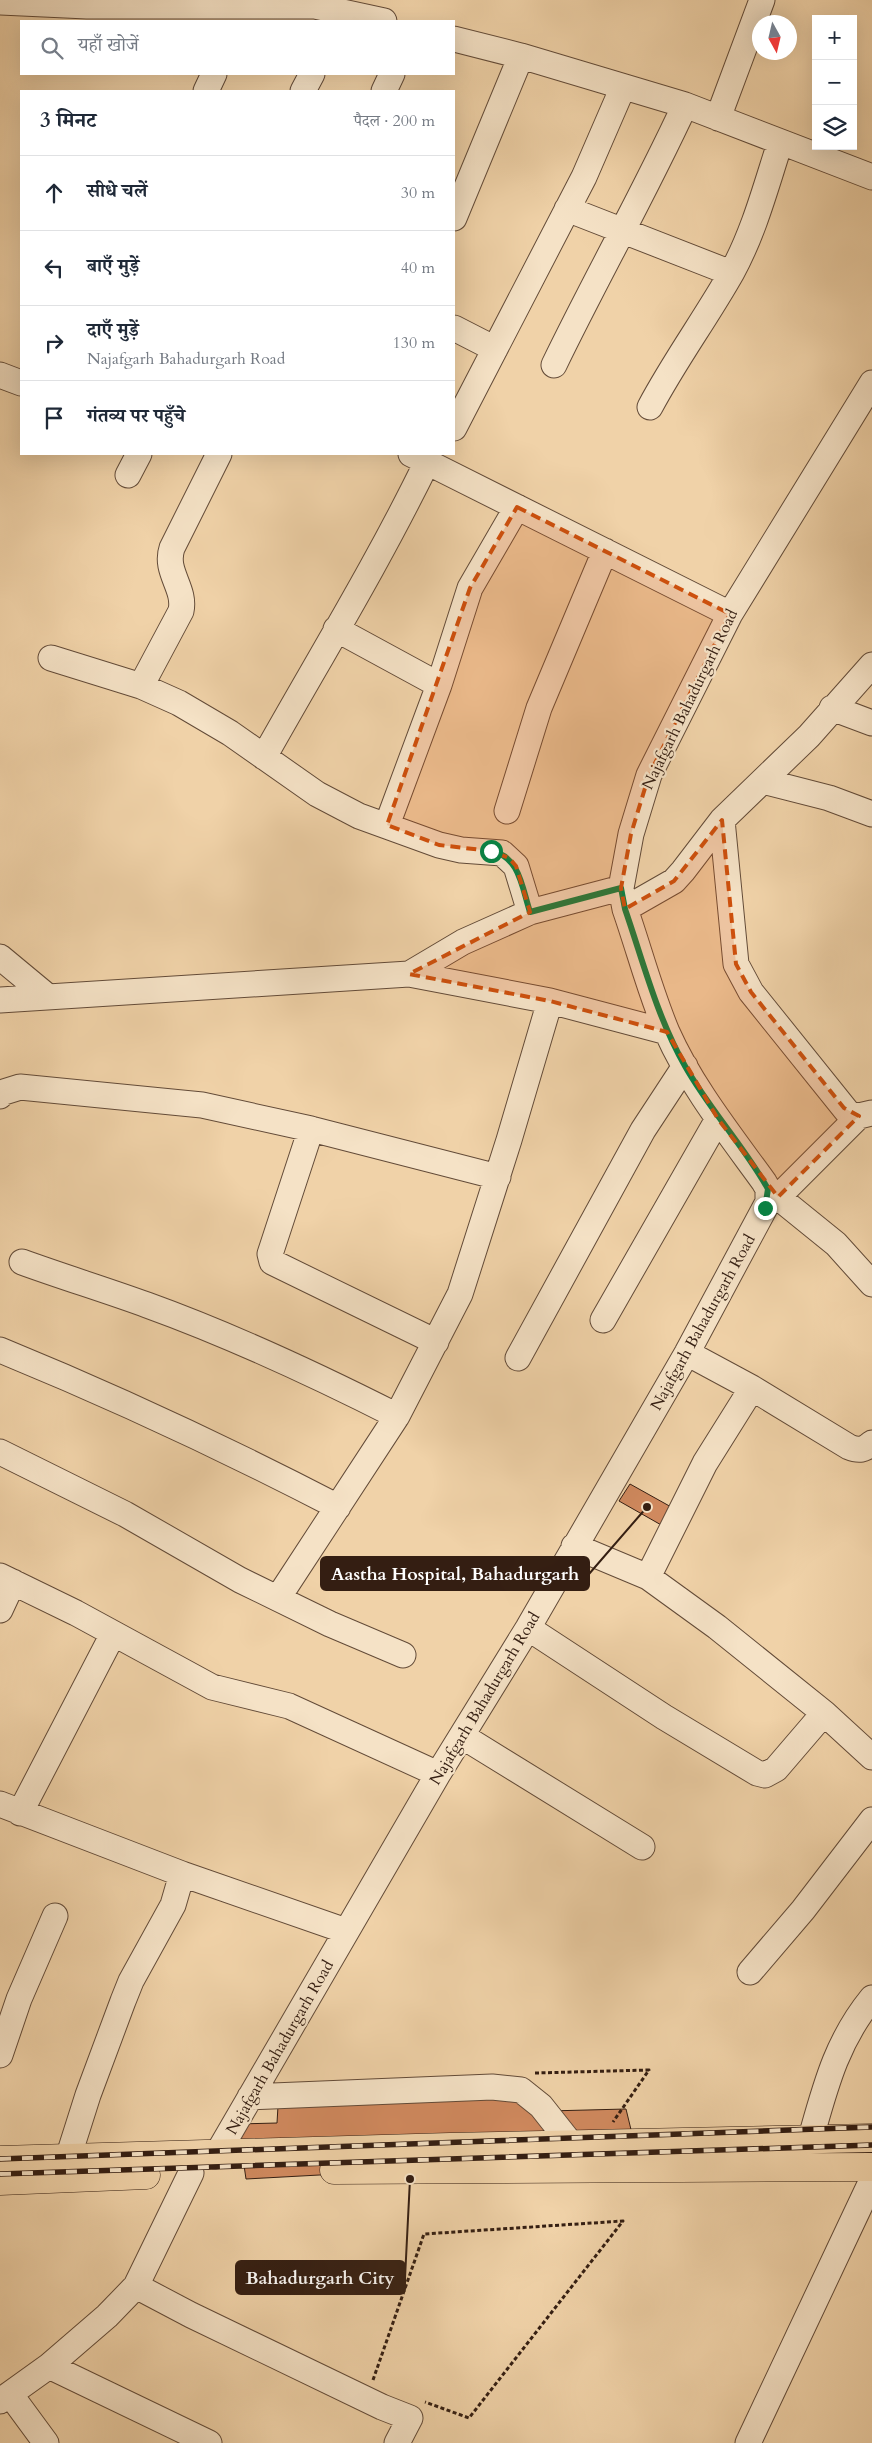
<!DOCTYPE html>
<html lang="hi">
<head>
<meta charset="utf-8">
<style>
  body { margin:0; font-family:Cardo,"Noto Serif Devanagari",serif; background:#f2f2f3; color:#1f2937 }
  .controls { position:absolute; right:15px; top:15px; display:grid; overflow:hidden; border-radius:0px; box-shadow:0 5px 20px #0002 }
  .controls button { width:45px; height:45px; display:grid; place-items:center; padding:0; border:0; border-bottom:1px solid #e0e1e3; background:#fff; color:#1f2937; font:25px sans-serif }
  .compass { position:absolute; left:752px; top:15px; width:45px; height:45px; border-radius:50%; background:#fff; box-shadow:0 5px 20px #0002; rotate:172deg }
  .stop { position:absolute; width:15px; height:15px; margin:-11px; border:4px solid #0b8043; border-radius:50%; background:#fff }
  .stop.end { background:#0b8043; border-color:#fff; box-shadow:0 1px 5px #0008 }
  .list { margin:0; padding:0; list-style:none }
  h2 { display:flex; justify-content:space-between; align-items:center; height:65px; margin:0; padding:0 20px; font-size:21px }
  h2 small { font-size:16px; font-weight:400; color:#747a83 }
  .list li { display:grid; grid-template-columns:32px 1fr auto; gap:15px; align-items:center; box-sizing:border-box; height:75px; padding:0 20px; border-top:1px solid #e0e1e3 }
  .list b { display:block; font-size:19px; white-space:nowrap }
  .list p { margin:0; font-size:16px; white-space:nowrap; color:#747a83 }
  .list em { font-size:16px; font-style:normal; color:#747a83 }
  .icon { flex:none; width:28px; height:28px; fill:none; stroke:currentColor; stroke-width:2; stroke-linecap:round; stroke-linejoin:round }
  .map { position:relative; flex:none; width:872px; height:2443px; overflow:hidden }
  .search { position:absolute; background:#fff; box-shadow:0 5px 20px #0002; left:20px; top:20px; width:435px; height:55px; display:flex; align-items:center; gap:12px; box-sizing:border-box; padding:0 18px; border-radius:0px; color:#747a83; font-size:19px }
  .panel { position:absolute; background:#fff; box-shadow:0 5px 20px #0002; left:20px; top:90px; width:435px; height:365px; border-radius:0px }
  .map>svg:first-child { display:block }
</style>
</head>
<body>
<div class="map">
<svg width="872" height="2443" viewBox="0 0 872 2443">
  <rect width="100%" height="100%" fill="#f0d2a8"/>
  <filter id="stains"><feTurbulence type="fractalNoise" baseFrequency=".004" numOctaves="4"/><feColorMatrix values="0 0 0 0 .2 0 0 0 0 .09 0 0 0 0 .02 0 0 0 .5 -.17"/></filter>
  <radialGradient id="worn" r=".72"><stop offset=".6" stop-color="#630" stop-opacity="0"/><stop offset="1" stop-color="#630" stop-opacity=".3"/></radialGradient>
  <path fill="#d0895e" stroke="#341e12" d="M630 1484 673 1508 663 1526 619 1501Z
    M548 2095V2111L626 2109 634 2142 559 2162 246 2179 238 2124 277 2123 278 2106Z"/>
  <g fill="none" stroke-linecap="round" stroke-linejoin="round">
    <defs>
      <path id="minor" d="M0 2 87 6H315L384 21
        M454 39 521 56 685 105 872 177
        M206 91 214 74
        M303 91 312 74
        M384 91 392 74
        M718 118 762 0
        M567 209 731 273
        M454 218 521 56
        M454 328 495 349
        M554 365C596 278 644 194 685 105
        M0 375 21 383
        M650 407C675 360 706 318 732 272 754 232 766 186 780 143
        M454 428 584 177 623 87
        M411 454 730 614
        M128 475 139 454
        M336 629 439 685
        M51 658 141 686 179 703 230 733 317 794 359 816 439 845 461 850 502 853 516 866 530 912
        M141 686 181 611C186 588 164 572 172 548L219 454
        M832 708 872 723
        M264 757C319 659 378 563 427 462
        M763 781 829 798 872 814
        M507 811 539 708 605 551
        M722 820 736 964 751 992 849 1114 859 1116 872 1113
        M387 825 439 685 470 588 517 507
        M625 909 674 881 683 871 722 820 809 736 872 665
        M0 957 47 996
        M409 974 463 942 530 912 621 888
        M0 1000 409 974 550 1001 667 1032
        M0 1096 4 1092 20 1087 202 1105 311 1129 498 1177
        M311 1129 270 1254 272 1262 436 1342
        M768 1189 836 1244 872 1284
        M778 1197 859 1116
        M22 1262C63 1277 106 1290 147 1305 233 1336 316 1375 397 1416
        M603 1320 718 1119
        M0 1350C115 1397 228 1450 338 1507
        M687 1353 752 1388 849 1447C859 1451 864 1450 872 1443
        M518 1358 643 1130 685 1066
        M0 1452 125 1514 240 1580 330 1624 403 1655
        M574 1546 648 1577 717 1627 824 1713 872 1757
        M0 1576 76 1613 212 1687 289 1706 438 1774
        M648 1577 705 1463 752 1388
        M278 1598 397 1416 460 1294 509 1140 550 1001
        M0 1610 13 1582
        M528 1628 664 1717 757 1773 765 1775 776 1769 824 1713
        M462 1736 642 1847
        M0 1804 182 1874 173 1905 131 1981 123 2001 88 2095 68 2158
        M20 1813 113 1634
        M182 1874 346 1931
        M750 1972 803 1910 872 1820
        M0 2055 19 1999 55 1916
        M250 2097 492 2087 521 2090 541 2106 571 2144
        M810 2141C825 2088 836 2042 872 1998
        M216 2156 438 1774 528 1628 687 1353 768 1202V1189L764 1182C730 1135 691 1086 667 1032 650 992 639 949 625 909L621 888 631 834 649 775 730 614 872 383
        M136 2286 191 2315 382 2407 410 2418 397 2443
        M49 2366 209 2443
        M10 2394 46 2443
        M0 2401 49 2366 107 2316 136 2286 191 2173
        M748 2443 872 2180"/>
      <path id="major" d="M0 2160 450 2147 872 2138
        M334 2170 872 2167
        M0 2181 146 2175"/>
    </defs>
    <use href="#minor" stroke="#634b38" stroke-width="27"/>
    <use href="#major" stroke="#341e12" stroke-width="29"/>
    <path stroke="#341e12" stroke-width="3" stroke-dasharray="4 2.5" stroke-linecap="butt" d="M535 2073 649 2070 613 2122
      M373 2380 424 2234 623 2221 469 2418 425 2402"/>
    <use href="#minor" stroke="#f5e2c6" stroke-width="25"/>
    <use href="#major" stroke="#f0d2a8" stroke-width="28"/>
    <defs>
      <path id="rail" d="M0 2159 872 2127
        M0 2174 872 2145"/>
    </defs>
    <use href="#rail" stroke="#341e12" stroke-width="5.5"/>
    <use href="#rail" stroke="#f5e2c6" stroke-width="4" stroke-dasharray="11" stroke-linecap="butt"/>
  </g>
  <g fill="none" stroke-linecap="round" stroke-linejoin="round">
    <path stroke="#0b8043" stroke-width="6" d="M491 851C520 856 522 888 530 912L621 888 625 909C643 961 657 1017 685 1066 709 1109 744 1146 768 1189L765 1208"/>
  </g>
  <path fill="#cd500d" fill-opacity="0.2" stroke="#cd500d" stroke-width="4" stroke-dasharray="10 6" stroke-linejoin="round" d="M517 507 730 614 649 775 631 834 621 888 625 909 674 881 722 820 736 964 751 992 844 1108 859 1116 778 1197 718 1119 667 1032 550 1001 409 974 530 912 516 866 509 858 491 851 439 845 387 825 470 588Z"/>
  <g text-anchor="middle" stroke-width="4.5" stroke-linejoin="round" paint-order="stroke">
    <g font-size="16" fill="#341e12" stroke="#f5e2c6">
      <text transform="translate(689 699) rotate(-64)" y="6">Najafgarh Bahadurgarh Road</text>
      <text transform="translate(702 1322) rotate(-61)" y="6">Najafgarh Bahadurgarh Road</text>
      <text transform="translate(484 1698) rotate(-59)" y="6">Najafgarh Bahadurgarh Road</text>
      <text transform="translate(279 2047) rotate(-60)" y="6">Najafgarh Bahadurgarh Road</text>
    </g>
  </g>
  <path fill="none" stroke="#341e12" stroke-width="2" d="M647 1507L589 1574M410 2179L405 2278"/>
  <g fill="#341e12" stroke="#f5e2c6" stroke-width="2">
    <circle cx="647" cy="1507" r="5"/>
    <circle cx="410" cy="2179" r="5"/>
  </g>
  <g fill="#341e12" stroke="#341e12" stroke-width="2">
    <rect x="321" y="1557" width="268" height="33" rx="5"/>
    <rect x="236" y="2261" width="169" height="33" rx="5"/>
  </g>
  <g font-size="18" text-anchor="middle" font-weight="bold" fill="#fff">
    <text x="455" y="1580">Aastha Hospital, Bahadurgarh</text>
    <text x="320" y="2284">Bahadurgarh City</text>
  </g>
  <rect width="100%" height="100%" filter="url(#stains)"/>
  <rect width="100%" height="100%" fill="url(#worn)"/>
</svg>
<div class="controls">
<button>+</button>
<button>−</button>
<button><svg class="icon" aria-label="layers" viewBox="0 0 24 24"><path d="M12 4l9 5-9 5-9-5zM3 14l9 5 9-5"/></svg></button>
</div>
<svg class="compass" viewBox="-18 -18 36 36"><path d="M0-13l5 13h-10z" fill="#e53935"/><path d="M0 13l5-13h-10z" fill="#747a83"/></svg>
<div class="stop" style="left:491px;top:851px"></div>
<div class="stop end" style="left:765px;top:1208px"></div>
<div class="search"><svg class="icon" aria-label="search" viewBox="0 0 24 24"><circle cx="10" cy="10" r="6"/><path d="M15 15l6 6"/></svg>यहाँ खोजें</div>
<section class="panel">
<h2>3 मिनट<small>पैदल · 200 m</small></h2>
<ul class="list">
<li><svg class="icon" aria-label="ahead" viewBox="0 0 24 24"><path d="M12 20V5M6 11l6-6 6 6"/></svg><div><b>सीधे चलें</b></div><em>30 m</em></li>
<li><svg class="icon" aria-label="left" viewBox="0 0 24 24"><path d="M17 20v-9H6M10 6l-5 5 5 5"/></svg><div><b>बाएँ मुड़ें</b></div><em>40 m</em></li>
<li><svg class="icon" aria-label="right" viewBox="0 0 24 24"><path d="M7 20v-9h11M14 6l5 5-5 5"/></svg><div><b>दाएँ मुड़ें</b><p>Najafgarh Bahadurgarh Road</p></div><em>130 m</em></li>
<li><svg class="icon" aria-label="arrive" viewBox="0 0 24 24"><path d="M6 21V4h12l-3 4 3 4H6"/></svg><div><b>गंतव्य पर पहुँचे</b></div></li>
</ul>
</section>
</div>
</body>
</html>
